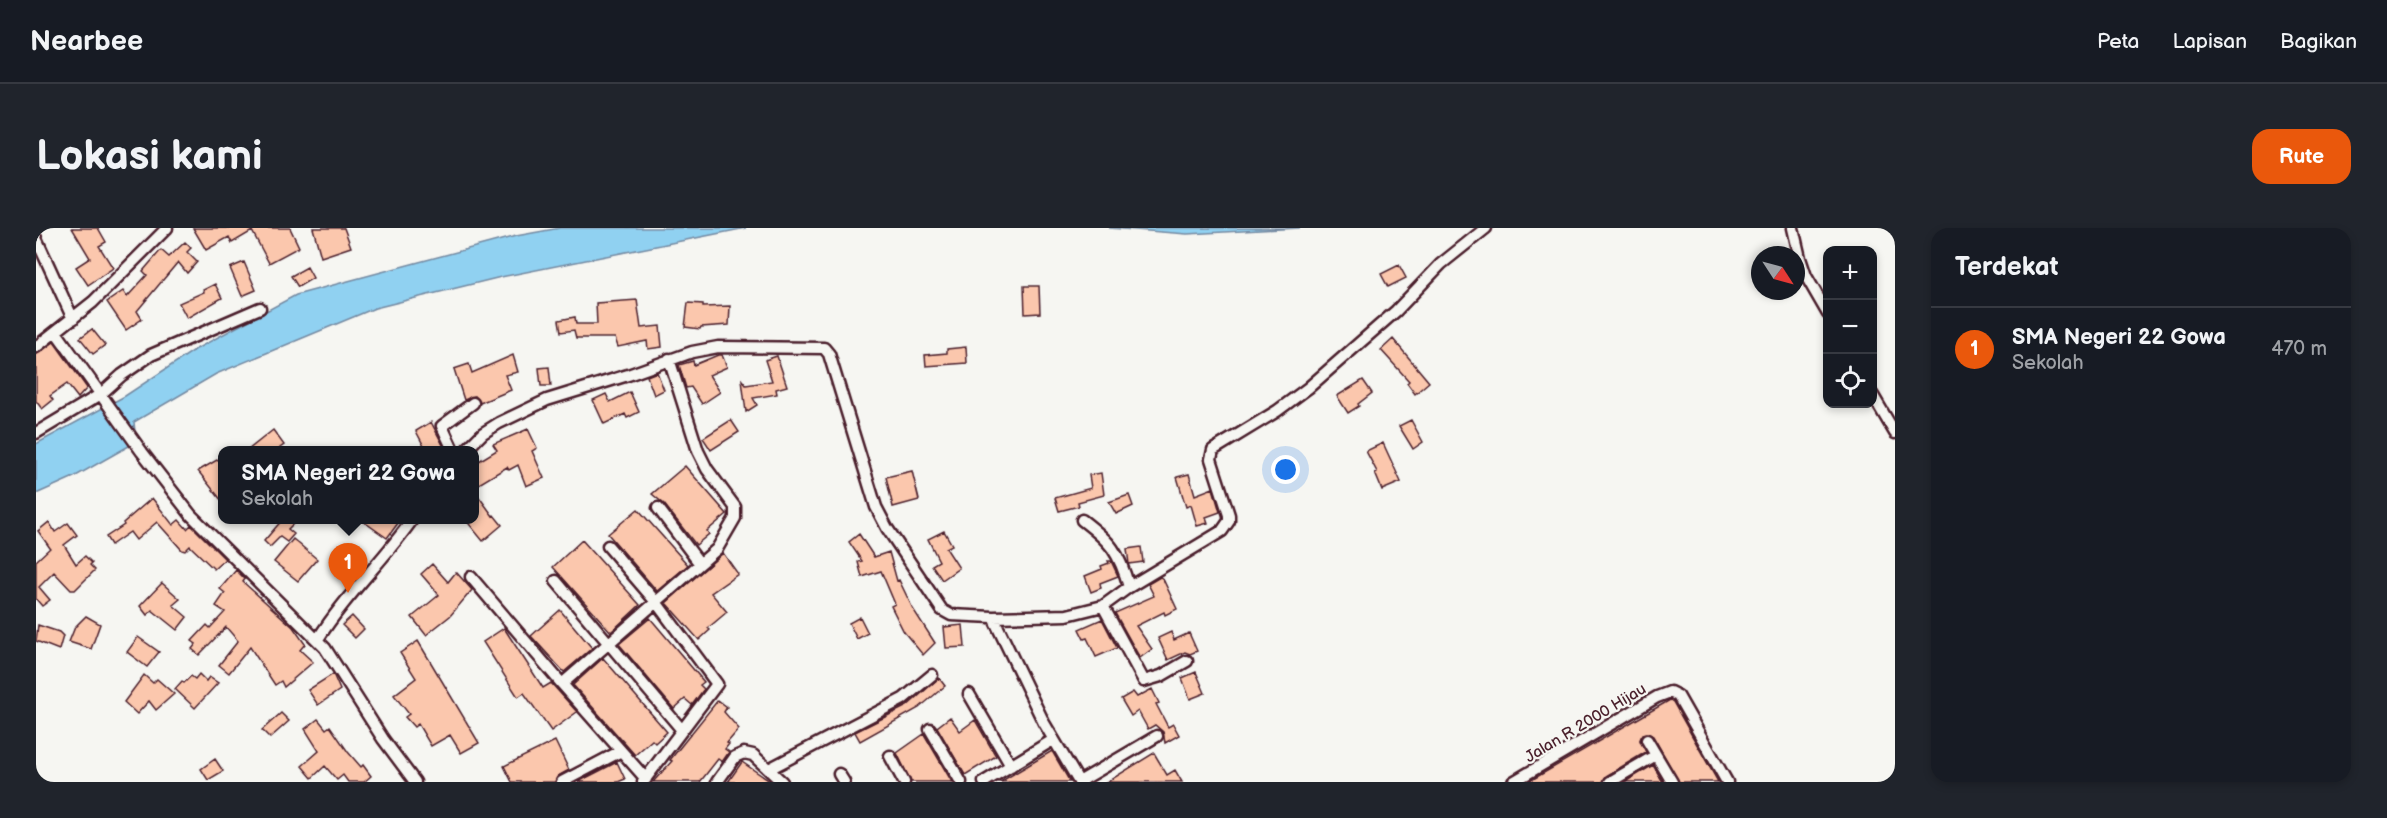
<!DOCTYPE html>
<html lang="id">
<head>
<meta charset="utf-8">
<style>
  body { margin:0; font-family:"Balsamiq Sans",sans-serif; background:#20242c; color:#f1f3f6 }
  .controls { position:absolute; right:18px; top:18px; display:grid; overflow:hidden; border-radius:12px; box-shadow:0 3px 9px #0003 }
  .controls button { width:54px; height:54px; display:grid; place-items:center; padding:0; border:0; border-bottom:2px solid #363941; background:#171b24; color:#f1f3f6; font:30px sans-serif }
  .compass { position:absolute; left:1715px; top:18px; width:54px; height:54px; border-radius:50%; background:#171b24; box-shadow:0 3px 9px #0003; rotate:126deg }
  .you { position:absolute; left:1250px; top:242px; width:21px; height:21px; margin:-15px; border:4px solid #fff; border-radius:50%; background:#1a73e8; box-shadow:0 0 0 9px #1a73e833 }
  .badge { display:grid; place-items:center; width:39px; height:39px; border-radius:50%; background:#ea580c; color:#fff; font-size:20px; font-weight:700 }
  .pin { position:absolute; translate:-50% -50px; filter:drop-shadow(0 2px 3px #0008) }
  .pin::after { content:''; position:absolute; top:32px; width:21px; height:18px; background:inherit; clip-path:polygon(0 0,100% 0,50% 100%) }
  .popup { position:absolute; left:182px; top:218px; width:261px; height:78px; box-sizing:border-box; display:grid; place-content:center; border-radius:12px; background:#171b24; filter:drop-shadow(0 2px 4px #0005); font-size:20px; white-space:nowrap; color:#9ea1a6 }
  .popup b { font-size:22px; color:#f1f3f6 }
  .popup::after { content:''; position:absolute; left:50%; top:100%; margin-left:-12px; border:12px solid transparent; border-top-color:#171b24 }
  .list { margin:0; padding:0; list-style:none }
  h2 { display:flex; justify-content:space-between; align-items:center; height:78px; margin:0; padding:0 24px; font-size:26px }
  h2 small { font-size:20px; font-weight:400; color:#9ea1a6 }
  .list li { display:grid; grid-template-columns:39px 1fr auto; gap:18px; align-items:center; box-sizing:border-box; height:84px; padding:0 24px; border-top:2px solid #363941 }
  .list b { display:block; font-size:22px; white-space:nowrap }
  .list p { margin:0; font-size:20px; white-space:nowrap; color:#9ea1a6 }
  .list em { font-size:20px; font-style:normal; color:#9ea1a6 }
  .icon { flex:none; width:33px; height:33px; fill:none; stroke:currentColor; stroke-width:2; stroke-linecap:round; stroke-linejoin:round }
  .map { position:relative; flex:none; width:1859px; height:554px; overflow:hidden; border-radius:18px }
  header { display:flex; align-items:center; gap:36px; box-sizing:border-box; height:84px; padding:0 30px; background:#171b24; border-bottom:2px solid #363941 }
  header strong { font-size:28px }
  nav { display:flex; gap:33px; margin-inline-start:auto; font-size:21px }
  .intro { display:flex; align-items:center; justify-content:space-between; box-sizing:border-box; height:144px; padding:0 36px }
  h1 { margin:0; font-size:42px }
  .button { padding:15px 27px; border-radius:18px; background:#ea580c; color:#fff; font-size:21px; font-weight:700 }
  main { display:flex; gap:36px; padding:0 36px }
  aside { flex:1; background:#171b24; border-radius:18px; box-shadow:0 3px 9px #0003 }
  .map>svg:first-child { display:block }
</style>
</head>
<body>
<header>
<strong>Nearbee</strong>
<nav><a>Peta</a><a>Lapisan</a><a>Bagikan</a></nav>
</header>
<div class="intro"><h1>Lokasi kami</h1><a class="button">Rute</a></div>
<main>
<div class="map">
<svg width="1859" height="554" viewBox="0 0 1859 554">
  <rect width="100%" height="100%" fill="#f6f6f2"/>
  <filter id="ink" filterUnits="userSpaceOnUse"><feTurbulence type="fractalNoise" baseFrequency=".0167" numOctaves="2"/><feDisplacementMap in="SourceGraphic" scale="12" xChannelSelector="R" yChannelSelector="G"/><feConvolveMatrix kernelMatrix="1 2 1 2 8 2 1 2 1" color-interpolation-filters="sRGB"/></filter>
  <g filter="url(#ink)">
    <path fill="#90d1f1" stroke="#748aa2" stroke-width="1.5" d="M524 0H710L465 49 339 80 180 146 98 194 100 214 38 249 0 266V216L89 168 160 121 260 67 480 8Z
      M1073 0H1264L1151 6Z"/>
    <path fill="#fbc7ad" stroke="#4a1f2b" stroke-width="1.5" d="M36 0H62L70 14 63 18 77 40 52 57 40 39 54 30Z
      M157 0H254L263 19 233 35 216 3 196 15 193 9 170 22Z
      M277 0H308L315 19 285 29Z
      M149 14 155 20 151 24 161 34 151 45 142 34 101 83 106 91 90 102 71 74 87 63 91 69 111 47 107 43 125 22 133 29Z
      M208 34 220 62 206 68 194 40Z
      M1363 37 1370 50 1352 59 1345 46Z
      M271 39 277 50 262 59 255 48Z
      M179 56 186 70 151 90 143 75 168 64 167 62Z
      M988 58H1003L1004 85 989 86Z
      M601 72 605 100 624 98 626 119 612 121 611 113 582 119 579 110H540L538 102 525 104 523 92 539 89 540 96H561L560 75Z
      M652 75 667 76V79L694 78 693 97 665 99 664 101 649 99Z
      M56 101 69 117 57 126 44 110Z
      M1357 111 1393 154 1379 166 1371 155 1373 153 1345 122Z
      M18 114 51 160 42 170 31 156 14 168 17 172 6 181 0 173V126Z
      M930 119 931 135 890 138 889 127 911 125V121Z
      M477 127 482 144 469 147 475 162 444 175 439 168 428 172 418 141 433 136 436 145Z
      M682 127H686L691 139 673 147 684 164 666 176 655 159 650 160 643 137 657 133 658 137Z
      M741 128 751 158 740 161 741 166 717 170 721 177 710 184 706 152 710 157 736 153 729 132Z
      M513 139 515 158H505L503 140Z
      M621 144 628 162 618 167 611 148Z
      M1327 152 1336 165 1322 176 1323 178 1312 185 1301 168Z
      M594 164 603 184 591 190 589 186 568 196 557 172 570 166 574 174Z
      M695 192 703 204 675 222 667 210Z
      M1375 192 1387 214 1377 221 1363 198Z
      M395 194 408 219 402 222H390L380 203Z
      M492 201 501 220 496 223 508 250 490 258 482 237 473 242 471 239 438 259V236L461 222 457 216Z
      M237 202 248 217 241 222H212Z
      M1347 215 1365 254 1346 262 1339 245 1341 244 1330 223Z
      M186 229V273L162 243Z
      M649 238 691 286 671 303 673 306 660 317 628 276 616 266Z
      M876 243 883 272 857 279 850 249Z
      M1065 245 1068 267 1042 274 1043 278 1023 283 1019 270 1055 260 1053 247Z
      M1153 246 1159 267 1177 260 1184 284 1170 289 1172 295 1161 298 1155 277 1150 279 1141 249Z
      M438 262 457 288 458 287 466 297 447 313 429 291H438Z
      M1093 267 1097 278 1080 286 1073 274Z
      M116 270 137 297 143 292 151 301 155 297 189 331 178 341 154 318 149 323 146 322 121 294 100 312 94 304 75 317 70 309 88 297 87 295Z
      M602 281 652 337 621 363 572 306Z
      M247 291H262L252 301 258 306 251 314 244 309 234 319 228 313Z
      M324 291H365L351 310Z
      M13 294 19 304 32 295 41 307 28 317 40 336 49 328 56 335 54 337 59 342 39 362H35L18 344 3 359 14 372 6 378 0 371V333L14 320 2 303Z
      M908 303 916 317 910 320 923 340 906 352 896 337 903 333 892 311Z
      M823 306 838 329 853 324 861 353 863 352 877 381 899 415 887 427 868 404 855 378 859 376 845 343 826 349 822 334 826 333 813 314Z
      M257 311 281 331 262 353 238 334Z
      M546 312 604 377 575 404 517 339Z
      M1105 319 1107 334 1093 336 1091 321Z
      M687 325 702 346 675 365 691 384 672 400 674 402 663 412 630 375Z
      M1072 333H1075L1082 348 1064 355 1065 360 1055 364 1049 348 1066 341 1065 338 1073 335Z
      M396 336 412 354 420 344 436 362 414 388 390 407 376 389 403 367 385 346Z
      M200 342 209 351 207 354 257 399 269 416 264 422 277 434 248 459 245 453 239 457 214 419 193 445 183 437 202 413 190 399 163 427 156 421 160 416 156 413 171 397 174 400 189 384 180 378 189 365 184 361Z
      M1124 349 1127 351 1141 381 1129 387 1128 384 1100 398 1116 421 1104 430 1079 385 1118 368 1112 356Z
      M126 355 144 371 137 377 151 389 141 402 116 382 111 387 104 378Z
      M524 382 556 420 528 444 495 408Z
      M50 388 64 396 55 421 33 414 39 399Z
      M316 388 328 401 319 410 306 397Z
      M824 389 832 405 821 411 813 395Z
      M614 390 668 454 664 457 668 461 656 477 649 471 638 481 583 416Z
      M1066 391 1081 420 1060 429 1051 410 1048 411 1043 401Z
      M2 397 23 404 27 408 23 422 0 413Z
      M927 397 929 419 910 420 908 399Z
      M468 400 507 460 515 455 541 484 515 503 488 465 482 469 447 414Z
      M1135 404 1138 412 1153 405 1161 423 1154 426 1149 424 1132 432 1122 410Z
      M102 409 123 424 111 439 91 424Z
      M382 413 443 515 425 525 414 507 395 518 382 496 378 499 369 489 373 486 358 467 380 450 364 425Z
      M567 430 631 504 619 515 616 512 599 527 537 457Z
      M1160 444 1169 465 1154 471 1146 450Z
      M163 446 170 453 173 449 182 455 159 480 139 461 146 453 148 455 155 448 159 451Z
      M297 446 304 462 282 477 272 462Z
      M108 447 117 455 121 451 138 466 120 482 113 473 101 486 88 474Z
      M903 450 909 458 883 480 824 513 819 504 871 478Z
      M1116 461 1123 475 1120 476 1132 499 1137 496 1143 507 1129 515 1127 504 1119 497 1112 501 1102 483 1095 488 1085 471 1097 464 1101 469Z
      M682 472 691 479 688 484 703 501 691 515 693 516 689 521 693 524 686 534 682 531 664 554H617L636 533 634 532Z
      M1634 472 1637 474 1682 554H1643L1617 508 1611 505 1607 506 1604 512 1610 524 1570 548 1567 554H1492Z
      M245 485 253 493 234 510 226 502Z
      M914 489 924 503 939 492 960 528 929 547 901 499Z
      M282 491 290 501 294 498 312 524 325 539 327 537 335 548 328 554H312L307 547 301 552 289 538 276 550 266 538 283 523 269 501Z
      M888 506 916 554H875L861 525Z
      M519 513 533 542 522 548 519 554H476L468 538Z
      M1016 523 1034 554H964L996 535Z
      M1118 525 1131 547 1139 542 1146 554H1071Z
      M179 531 187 543 172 552 165 541Z
      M581 534 589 551 582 554H542Z
      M706 534 735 554H692Z
      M1617 537 1627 554H1589Z"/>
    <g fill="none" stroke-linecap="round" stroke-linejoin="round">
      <defs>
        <path id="street" d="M1757 0 1764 30 1770 48 1792 86
          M0 10 37 91
          M20 104 106 224 155 287 289 420 347 511 379 554
          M0 119 57 74 131 0
          M1836 166 1859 205
          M0 205 65 166 86 147 115 127 224 80
          M417 222 406 198 437 175
          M430 222 447 205 463 195 511 172 592 147 656 124 682 119 788 120 793 126 840 279 851 300 906 382 915 387 957 389 1008 495 1043 554
          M622 280 664 336
          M1046 292C1075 314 1083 324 1093 359L1186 303 1193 293V287L1175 231 1177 222 1241 183 1272 160 1360 83 1405 36 1450 0
          M572 318 620 374 681 456 607 554
          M435 349 526 456
          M520 353 646 502
          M1067 378 1108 453 1125 448 1151 433
          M957 389 1031 387 1067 378 1093 359
          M282 411C309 368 347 333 376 292
          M933 466 975 538
          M894 501 925 554
          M1611 512 1636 554
          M854 528 868 554
          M733 541 867 471 896 447
          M803 546 808 554
          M610 551 526 456 681 321 699 290V279L671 241 662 223 633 131
          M526 554 585 523
          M681 554 699 529 708 525 717 527 746 554
          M948 554 1017 512
          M1043 554 1121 508
          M1477 554 1621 469 1634 464 1642 468 1691 554
          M1574 554 1620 527"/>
      </defs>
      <use href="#street" stroke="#4a1f2b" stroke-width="15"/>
      <use href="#street" stroke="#f6f6f2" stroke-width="10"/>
    </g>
  </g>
  <g text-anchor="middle" stroke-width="4.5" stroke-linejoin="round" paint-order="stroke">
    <g font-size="16" fill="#4a1f2b" stroke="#f6f6f2">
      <text transform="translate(1549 494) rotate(-31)" y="6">Jalan R 2000 Hijau</text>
    </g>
  </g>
</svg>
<div class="controls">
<button>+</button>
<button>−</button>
<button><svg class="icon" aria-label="locate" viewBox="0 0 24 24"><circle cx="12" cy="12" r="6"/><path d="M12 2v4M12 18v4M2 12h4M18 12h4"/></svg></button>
</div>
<svg class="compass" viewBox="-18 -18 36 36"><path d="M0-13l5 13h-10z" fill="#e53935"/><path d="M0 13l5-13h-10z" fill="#9ea1a6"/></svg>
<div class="you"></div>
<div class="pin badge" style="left:312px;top:365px">1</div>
<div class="popup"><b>SMA Negeri 22 Gowa</b>Sekolah</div>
</div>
<aside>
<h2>Terdekat<small></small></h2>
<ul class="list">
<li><span class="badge">1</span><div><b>SMA Negeri 22 Gowa</b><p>Sekolah</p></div><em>470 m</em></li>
</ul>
</aside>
</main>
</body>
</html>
